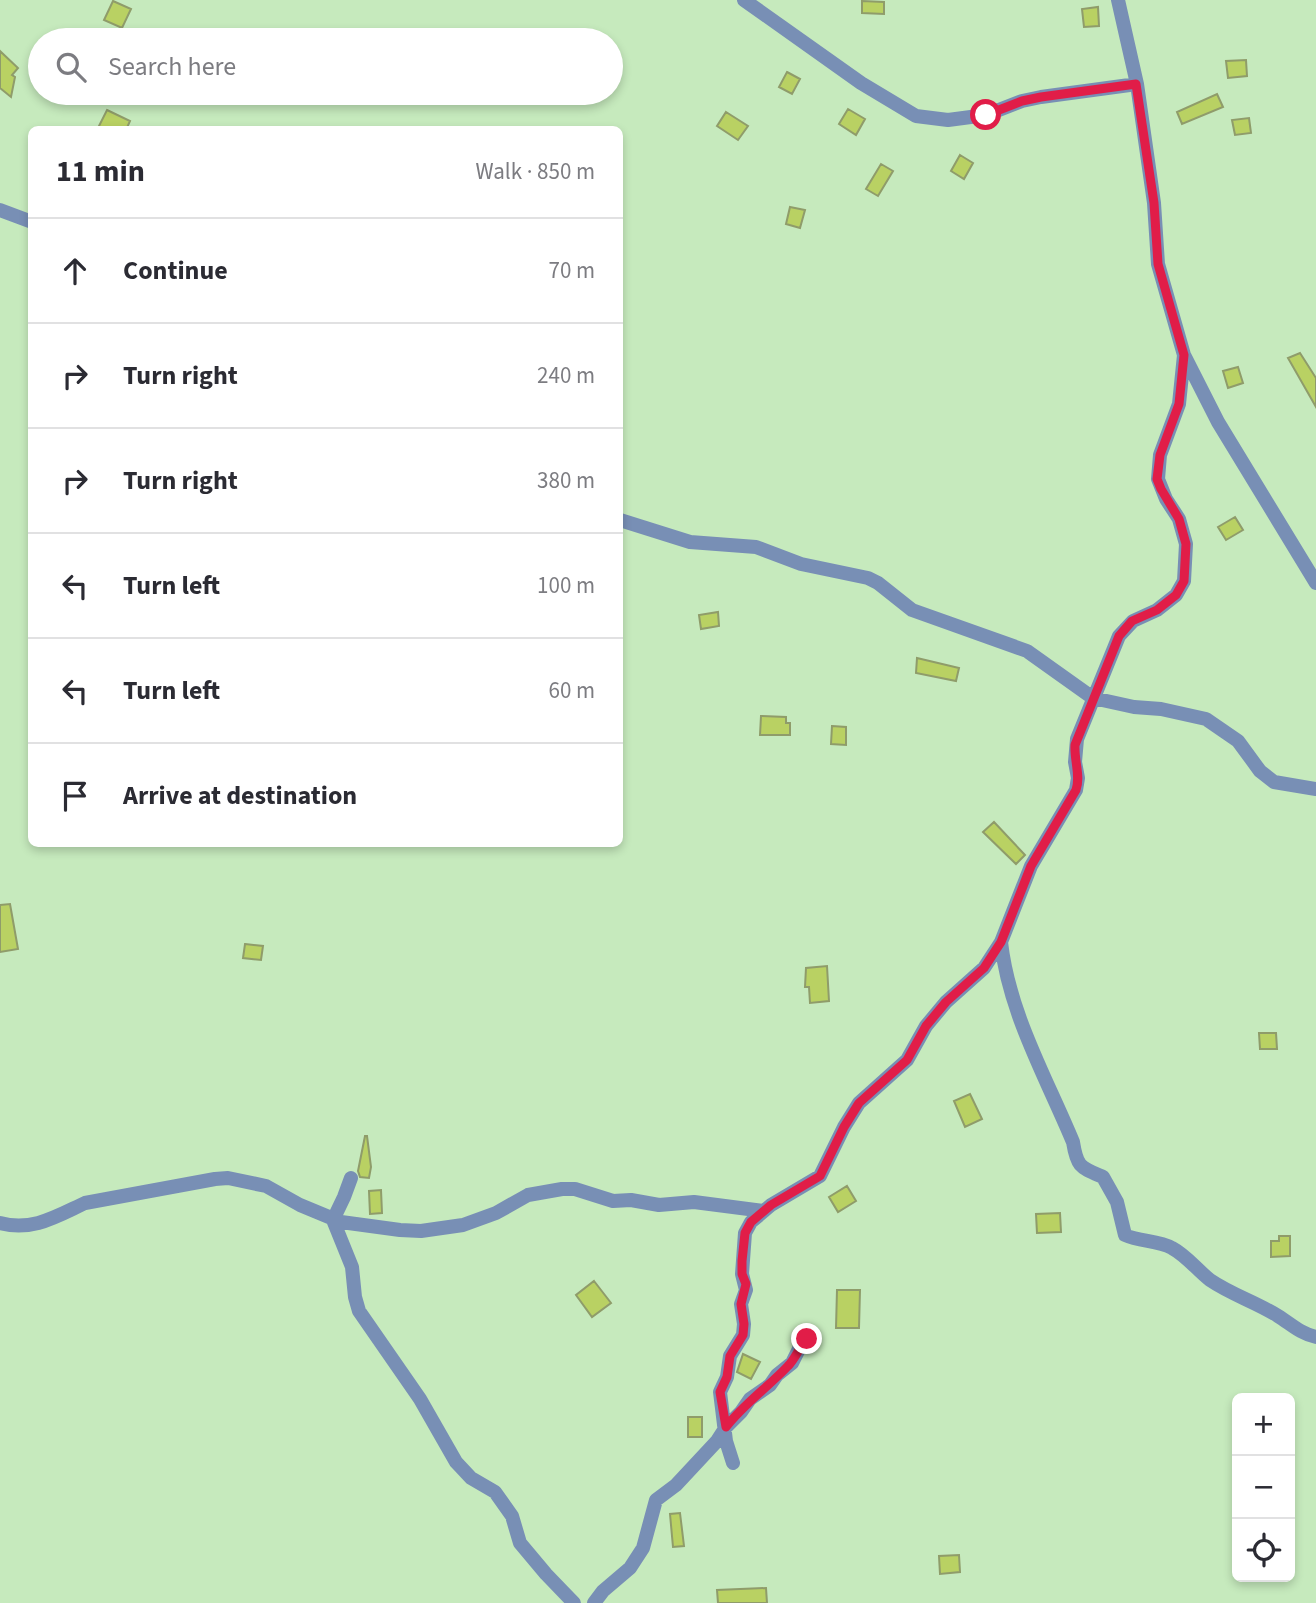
<!DOCTYPE html>
<html lang="en">
<head>
<meta charset="utf-8">
<style>
  body { margin:0; font-family:"Source Sans 3",sans-serif; background:#f2f2f3; color:#2b2b33 }
  .controls { position:absolute; right:21px; bottom:21px; display:grid; overflow:hidden; border-radius:10px; box-shadow:0 4px 10px #0003 }
  .controls button { width:63px; height:63px; display:grid; place-items:center; padding:0; border:0; border-bottom:2px solid #e1e1e2; background:#fff; color:#2b2b33; font:35px sans-serif }
  .stop { position:absolute; width:21px; height:21px; margin:-16px; border:5px solid #e11d48; border-radius:50%; background:#fff }
  .stop.end { background:#e11d48; border-color:#fff; box-shadow:0 2px 7px #0008 }
  .list { margin:0; padding:0; list-style:none }
  h2 { display:flex; justify-content:space-between; align-items:center; height:91px; margin:0; padding:0 28px; font-size:30px }
  h2 small { font-size:23px; font-weight:400; color:#7c7c81 }
  .list li { display:grid; grid-template-columns:46px 1fr auto; gap:21px; align-items:center; box-sizing:border-box; height:105px; padding:0 28px; border-top:2px solid #e1e1e2 }
  .list b { display:block; font-size:26px; white-space:nowrap }
  .list em { font-size:23px; font-style:normal; color:#7c7c81 }
  .icon { flex:none; width:38px; height:38px; fill:none; stroke:currentColor; stroke-width:2; stroke-linecap:round; stroke-linejoin:round }
  .map { position:relative; flex:none; width:1316px; height:1603px; overflow:hidden }
  .search { position:absolute; background:#fff; box-shadow:0 4px 10px #0003; left:28px; top:28px; width:595px; height:77px; display:flex; align-items:center; gap:18px; box-sizing:border-box; padding:0 24px; border-radius:38px; color:#7c7c81; font-size:26px }
  .panel { position:absolute; background:#fff; box-shadow:0 4px 10px #0003; left:28px; top:126px; width:595px; height:721px; border-radius:10px }
  .map>svg:first-child { display:block }
</style>
</head>
<body>
<div class="map">
<svg width="1316" height="1603" viewBox="0 0 1316 1603">
  <rect width="100%" height="100%" fill="#c6eabd"/>
  <path fill="#b9d163" stroke="#8f9c6a" stroke-width="2" d="M113 1 131 9 122 28 104 20Z
    M862 1 884 2V14L862 13Z
    M1098 7 1099 26 1084 27 1082 9Z
    M0 51 18 68 12 75 15 77 11 97 0 88Z
    M1246 60 1247 76 1228 78 1226 61Z
    M787 72 800 79 792 94 779 87Z
    M1217 94 1223 107 1182 124 1177 112Z
    M848 109 865 119 856 135 839 124Z
    M107 110 130 121 126 130H97Z
    M726 112 748 126 738 140 717 126Z
    M1249 118 1251 133 1235 135 1232 120Z
    M960 155 973 163 964 179 951 171Z
    M881 164 893 171 878 196 866 189Z
    M790 207 805 210 800 228 786 224Z
    M1300 353 1316 378V407L1288 358Z
    M1238 367 1243 383 1228 388 1223 371Z
    M1235 517 1243 530 1226 540 1218 527Z
    M718 612 719 626 701 629 699 615Z
    M917 658 959 668 956 681 916 673Z
    M761 716 786 717V723H790V735H760Z
    M832 726 846 727V745L831 744Z
    M994 822 1025 855 1016 864 983 832Z
    M10 904 18 949 0 952V905Z
    M245 944 263 946 261 960 243 958Z
    M827 966 829 1001 810 1003 809 987H805L806 968Z
    M1259 1033H1276L1277 1049H1260Z
    M970 1094 982 1119 965 1127 954 1101Z
    M365 1136H367L371 1167 369 1178 360 1177 358 1171Z
    M847 1186 856 1201 838 1212 829 1197Z
    M381 1190 382 1213 370 1214 369 1191Z
    M1060 1213 1061 1232 1037 1233 1036 1214Z
    M1279 1236H1290V1256L1271 1257V1241H1279Z
    M594 1281 611 1303 592 1317 576 1295Z
    M837 1290H860L859 1328H836Z
    M743 1354 760 1362 751 1379 737 1372Z
    M688 1417H702V1437H688Z
    M680 1513 684 1546 673 1547 670 1514Z
    M959 1555 960 1572 940 1574 939 1556Z
    M766 1588 767 1603H718L717 1590Z"/>
  <g fill="none" stroke-linecap="round" stroke-linejoin="round">
    <path stroke="#788fb5" stroke-width="14" d="M744 0 861 83 916 116 948 120 986 115 1022 101 1041 97 1137 84
      M1118 0 1137 84 1154 203 1158 264 1184 355 1218 422 1316 583
      M0 210 32 222
      M620 520 690 542 756 547 801 564 868 578 878 583 912 610 1027 651 1093 698 1134 707 1161 709 1206 719 1238 741 1260 771 1274 782 1316 789
      M1001 942C1009 1013 1046 1077 1073 1142 1077 1167 1080 1167 1103 1177L1117 1202 1125 1235C1140 1242 1158 1240 1172 1248 1187 1256 1197 1270 1210 1280 1232 1295 1256 1302 1278 1316 1291 1324 1301 1334 1316 1337
      M351 1178 344 1197 333 1220 352 1267 355 1297 359 1311 420 1399 456 1462 471 1478 495 1492 512 1516 520 1543 546 1574 574 1603
      M0 1223C32 1232 57 1216 85 1203L215 1179 228 1178 266 1186 300 1205 341 1222 400 1230 421 1231 463 1225 496 1213 528 1195 562 1189H575L613 1201 631 1200 659 1205 694 1202 764 1211
      M733 1463 726 1441 720 1392 727 1377 730 1356 743 1335 744 1324 741 1304 746 1290 742 1274 745 1233 751 1222 771 1205 820 1176 844 1127 859 1103 907 1060 926 1026 946 1002 984 968 1001 942 1031 866 1076 790 1078 778 1075 762 1077 739 1119 636 1133 621 1157 610 1176 595 1184 581 1186 544 1179 519 1166 499 1158 479 1160 455 1179 404 1184 355
      M594 1603 603 1591 630 1568 643 1548 656 1500 676 1485 717 1441 726 1427 741 1412 750 1399 770 1385 777 1375 792 1363 801 1345 811 1332"/>
  </g>
  <g fill="none" stroke-linecap="round" stroke-linejoin="round">
    <path stroke="#e11d48" stroke-width="9" d="M807 1339C799 1347 796 1358 788 1366 768 1387 744 1404 726 1427L720 1392 727 1377 730 1356 743 1335 744 1324 741 1304 746 1284 742 1274V1261L745 1233 751 1222 771 1205 820 1176 844 1127 859 1103 907 1060 926 1026 946 1002 984 968 1001 942 1031 866 1076 790C1081 776 1074 761 1075 745L1119 636 1132 621 1157 610 1176 595 1184 581 1186 544 1179 519 1161 489 1157 479 1160 455 1179 404 1184 355 1158 264 1154 203 1136 84 1041 97 1022 101 986 115"/>
  </g>
</svg>
<div class="controls">
<button>+</button>
<button>−</button>
<button><svg class="icon" aria-label="locate" viewBox="0 0 24 24"><circle cx="12" cy="12" r="6"/><path d="M12 2v4M12 18v4M2 12h4M18 12h4"/></svg></button>
</div>
<div class="stop" style="left:986px;top:115px"></div>
<div class="stop end" style="left:807px;top:1339px"></div>
<div class="search"><svg class="icon" aria-label="search" viewBox="0 0 24 24"><circle cx="10" cy="10" r="6"/><path d="M15 15l6 6"/></svg>Search here</div>
<section class="panel">
<h2>11 min<small>Walk · 850 m</small></h2>
<ul class="list">
<li><svg class="icon" aria-label="ahead" viewBox="0 0 24 24"><path d="M12 20V5M6 11l6-6 6 6"/></svg><div><b>Continue</b></div><em>70 m</em></li>
<li><svg class="icon" aria-label="right" viewBox="0 0 24 24"><path d="M7 20v-9h11M14 6l5 5-5 5"/></svg><div><b>Turn right</b></div><em>240 m</em></li>
<li><svg class="icon" aria-label="right" viewBox="0 0 24 24"><path d="M7 20v-9h11M14 6l5 5-5 5"/></svg><div><b>Turn right</b></div><em>380 m</em></li>
<li><svg class="icon" aria-label="left" viewBox="0 0 24 24"><path d="M17 20v-9H6M10 6l-5 5 5 5"/></svg><div><b>Turn left</b></div><em>100 m</em></li>
<li><svg class="icon" aria-label="left" viewBox="0 0 24 24"><path d="M17 20v-9H6M10 6l-5 5 5 5"/></svg><div><b>Turn left</b></div><em>60 m</em></li>
<li><svg class="icon" aria-label="arrive" viewBox="0 0 24 24"><path d="M6 21V4h12l-3 4 3 4H6"/></svg><div><b>Arrive at destination</b></div></li>
</ul>
</section>
</div>
</body>
</html>
